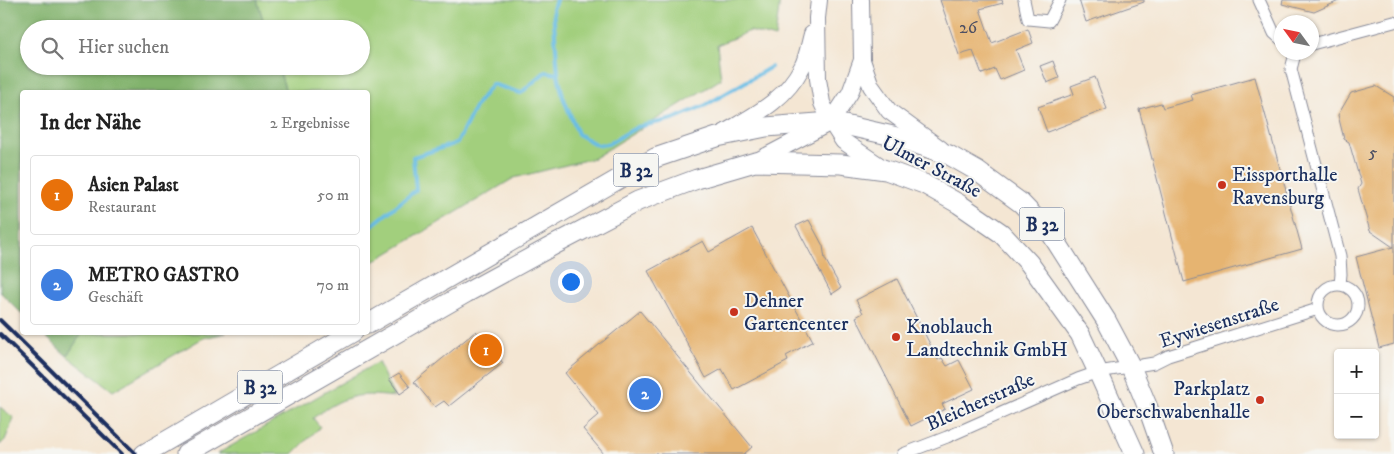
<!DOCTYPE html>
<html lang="de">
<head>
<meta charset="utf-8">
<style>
  body { margin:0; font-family:"IM FELL DW Pica",serif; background:#f6f6f6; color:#222 }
  .controls { position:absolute; right:15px; bottom:15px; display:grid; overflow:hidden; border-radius:5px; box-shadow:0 1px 4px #0004 }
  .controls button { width:45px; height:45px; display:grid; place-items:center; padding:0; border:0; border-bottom:1px solid #e0e0e0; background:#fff; color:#222; font:25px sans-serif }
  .compass { position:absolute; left:1274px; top:15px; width:45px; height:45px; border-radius:50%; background:#fff; box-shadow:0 1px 4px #0004; rotate:303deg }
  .you { position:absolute; left:570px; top:281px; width:18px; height:18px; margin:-12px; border:4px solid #fff; border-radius:50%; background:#1a73e8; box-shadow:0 0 0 8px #1a73e833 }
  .badge { display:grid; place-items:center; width:32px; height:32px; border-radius:50%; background:#b45309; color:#fff; font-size:16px; font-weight:700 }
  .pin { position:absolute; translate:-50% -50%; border:2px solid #fff; box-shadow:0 1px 5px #0006 }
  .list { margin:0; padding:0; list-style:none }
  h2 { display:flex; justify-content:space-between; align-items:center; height:65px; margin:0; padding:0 20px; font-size:21px }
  h2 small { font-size:16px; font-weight:400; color:#767676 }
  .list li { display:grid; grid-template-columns:32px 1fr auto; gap:15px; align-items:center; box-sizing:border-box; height:80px; margin:0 10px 10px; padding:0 10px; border:1px solid #e0e0e0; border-radius:5px }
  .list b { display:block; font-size:19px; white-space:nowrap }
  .list p { margin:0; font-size:16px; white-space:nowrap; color:#767676 }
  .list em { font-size:16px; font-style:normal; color:#767676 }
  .icon { flex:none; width:28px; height:28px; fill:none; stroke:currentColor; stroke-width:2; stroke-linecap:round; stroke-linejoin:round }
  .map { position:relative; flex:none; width:1394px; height:454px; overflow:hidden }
  .search { position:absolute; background:#fff; box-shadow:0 1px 4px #0004; left:20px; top:20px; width:350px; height:55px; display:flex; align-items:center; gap:12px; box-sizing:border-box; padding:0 18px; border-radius:28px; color:#767676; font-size:19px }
  .panel { position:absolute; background:#fff; box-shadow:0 1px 4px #0004; left:20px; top:90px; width:350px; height:245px; border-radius:5px }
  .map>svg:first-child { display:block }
</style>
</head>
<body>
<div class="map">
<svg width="1394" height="454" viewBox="0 0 1394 454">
  <rect width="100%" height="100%" fill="#f6f6f2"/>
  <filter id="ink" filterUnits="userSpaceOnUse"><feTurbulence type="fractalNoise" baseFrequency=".02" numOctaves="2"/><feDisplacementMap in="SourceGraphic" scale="10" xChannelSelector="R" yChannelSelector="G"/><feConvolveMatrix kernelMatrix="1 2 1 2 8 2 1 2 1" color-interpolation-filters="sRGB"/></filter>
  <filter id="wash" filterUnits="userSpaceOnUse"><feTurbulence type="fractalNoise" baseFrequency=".0096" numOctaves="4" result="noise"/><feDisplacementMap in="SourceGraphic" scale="20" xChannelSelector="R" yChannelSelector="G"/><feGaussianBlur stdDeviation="1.12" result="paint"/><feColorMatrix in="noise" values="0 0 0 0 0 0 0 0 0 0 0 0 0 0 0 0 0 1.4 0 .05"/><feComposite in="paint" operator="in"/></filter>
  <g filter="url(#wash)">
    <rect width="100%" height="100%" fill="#f4e6d3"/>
    <path fill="#a2cf7d" stroke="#5e7f6e" d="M257 0H780L775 38 750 31 717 45 721 79 594 158 514 178 368 265V92H286L278 66H361V29H266Z
      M82 333H226L203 338 113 391 67 356Z
      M378 362 394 397C356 392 344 396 313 418L320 427 293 454H217Z
      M0 407 14 418 5 440 0 445Z"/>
    <path fill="#81b26c" stroke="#4e7065" d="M0 0H257L266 29H29V66H278L286 92H22V314L0 292Z
      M42 333H82L67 356Z"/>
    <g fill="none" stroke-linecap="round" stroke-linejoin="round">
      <path stroke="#69bde5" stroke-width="4" d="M556 0 553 9 558 74
        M368 231 370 227 416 190 413 157 457 143 476 105 492 84 521 93 545 72 558 74 563 97 578 134 597 145 608 144 637 127 673 119 706 105 771 67"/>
    </g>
    <g id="blocks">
      <path fill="#e6b471" d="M940 0H1002L1003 3 980 9 992 43 1028 29 1033 43 1016 50 1024 70 1000 80 995 69 982 74 973 51 959 55Z
        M1079 0H1144V2L1086 22Z
        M1283 0H1341L1314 12 1282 4Z
        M1053 61 1059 78 1047 83 1040 66Z
        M1095 77 1107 109 1047 132 1038 107 1074 94 1071 86Z
        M1255 77 1302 249 1184 282 1139 109 1161 103 1163 108 1193 100 1191 95Z
        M1376 86 1394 97V344L1379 348 1356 257 1393 247 1370 231 1358 189 1361 184 1349 142 1344 139 1338 115 1351 93Z
        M809 220 823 246 825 259 841 288 832 294 796 226Z
        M752 228 813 341 786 356 788 361 734 390 722 369 706 378 648 271 703 241 709 252Z
        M897 279 938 360 942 358 947 366 959 360 974 389 942 404 945 409 911 426 856 317 863 313 856 300Z
        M640 311 752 447 744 454H604L583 429 599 415 565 373Z
        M476 331 503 363 449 406 444 401 435 407 414 382Z
        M399 373 410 387 400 394 389 379Z"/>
    </g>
  </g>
  <g filter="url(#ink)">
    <use href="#blocks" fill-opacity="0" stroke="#888a98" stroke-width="1"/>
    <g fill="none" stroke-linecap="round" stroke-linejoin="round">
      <defs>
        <path id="street" d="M1024 0 1028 19 1049 21 1060 0
          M1259 0 1274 33 1282 40
          M1312 44 1394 22
          M1297 52 1295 54 1291 69 1340 256 1341 274 1340 285
          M1318 305a20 20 0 1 1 40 0a20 20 0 1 1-40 0Z
          M903 454 947 437 1078 379 1098 372 1154 363 1168 356 1197 347 1318 309"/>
        <path id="secondary" d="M819 0 817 18 818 79 822 103 831 122 843 141 886 170
          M862 60 871 86 889 111 941 149
          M722 134C754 115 784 102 802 67 807 58 809 45 812 34
          M755 162 831 122 850 93 862 60 861 0"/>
        <path id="primary" d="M368 324 655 158 717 137 766 127 831 122 893 136 949 155 977 171 1021 203 1052 235 1106 320 1131 367 1148 408 1164 454
          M144 454 353 332
          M186 454 466 293 554 245 638 201 697 179 755 162 841 164 886 170 924 184 959 204 1001 233 1029 263 1080 334 1098 372 1135 454"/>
      </defs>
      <use href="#street" stroke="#888a98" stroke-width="13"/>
      <use href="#secondary" stroke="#888a98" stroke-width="18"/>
      <use href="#primary" stroke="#888a98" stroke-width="21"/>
      <use href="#street" stroke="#fff" stroke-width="11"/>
      <use href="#secondary" stroke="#fff" stroke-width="16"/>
      <use href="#primary" stroke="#fff" stroke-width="19"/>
      <path stroke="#1b2f5e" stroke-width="4" d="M0 320 136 454
        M0 334 122 454"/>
    </g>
  </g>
  <g fill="#c8321e" stroke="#f6f6f2" stroke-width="2">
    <circle cx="1222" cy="185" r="5"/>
    <circle cx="734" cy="312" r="5"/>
    <circle cx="896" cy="337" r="5"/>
    <circle cx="1260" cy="400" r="5"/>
  </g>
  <g text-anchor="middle" stroke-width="4" stroke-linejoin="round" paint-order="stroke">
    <g font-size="18" fill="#4e5063">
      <text x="968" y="33">26</text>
      <text x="1373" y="158">5</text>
    </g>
    <g fill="#f6f6f2" stroke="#5d6b8a" stroke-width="1">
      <rect x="613.5" y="153.5" width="45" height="33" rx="4"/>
      <rect x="1019.5" y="207.5" width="45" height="33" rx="4"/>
      <rect x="237.5" y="370.5" width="45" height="33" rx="4"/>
    </g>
    <g font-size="19" font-weight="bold" fill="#1b2f5e">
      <text x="636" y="177">B 32</text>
      <text x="1042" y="231">B 32</text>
      <text x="260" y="394">B 32</text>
    </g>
    <g font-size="20" fill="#1b2f5e" stroke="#f6f6f2">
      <text transform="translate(932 166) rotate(28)" y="7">Ulmer Straße</text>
      <text transform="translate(1219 322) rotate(-18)" y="7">Eywiesenstraße</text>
      <text transform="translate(980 401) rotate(-24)" y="7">Bleicherstraße</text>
    </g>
    <g font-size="20" fill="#1b2f5e" stroke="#f6f6f2" text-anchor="start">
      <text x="1232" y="181">Eissporthalle<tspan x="1232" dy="23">Ravensburg</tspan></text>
      <text x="744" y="307">Dehner<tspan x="744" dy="23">Gartencenter</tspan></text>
      <text x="906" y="333">Knoblauch<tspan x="906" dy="23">Landtechnik GmbH</tspan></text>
      <text x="1250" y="395" text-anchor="end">Parkplatz<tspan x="1250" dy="23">Oberschwabenhalle</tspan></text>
    </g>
  </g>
</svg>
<div class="controls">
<button>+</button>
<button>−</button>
</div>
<svg class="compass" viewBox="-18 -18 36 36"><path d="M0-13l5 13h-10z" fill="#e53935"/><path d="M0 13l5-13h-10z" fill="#767676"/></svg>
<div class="you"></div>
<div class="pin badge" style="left:486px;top:350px;background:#e8710a">1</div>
<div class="pin badge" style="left:645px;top:394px;background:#3f7fe0">2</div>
<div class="search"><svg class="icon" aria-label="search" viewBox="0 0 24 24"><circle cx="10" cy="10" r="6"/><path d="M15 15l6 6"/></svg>Hier suchen</div>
<section class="panel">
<h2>In der Nähe<small>2 Ergebnisse</small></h2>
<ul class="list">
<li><span class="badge" style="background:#e8710a">1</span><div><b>Asien Palast</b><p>Restaurant</p></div><em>50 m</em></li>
<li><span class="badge" style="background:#3f7fe0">2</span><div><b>METRO GASTRO</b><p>Geschäft</p></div><em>70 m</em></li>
</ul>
</section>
</div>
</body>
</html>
